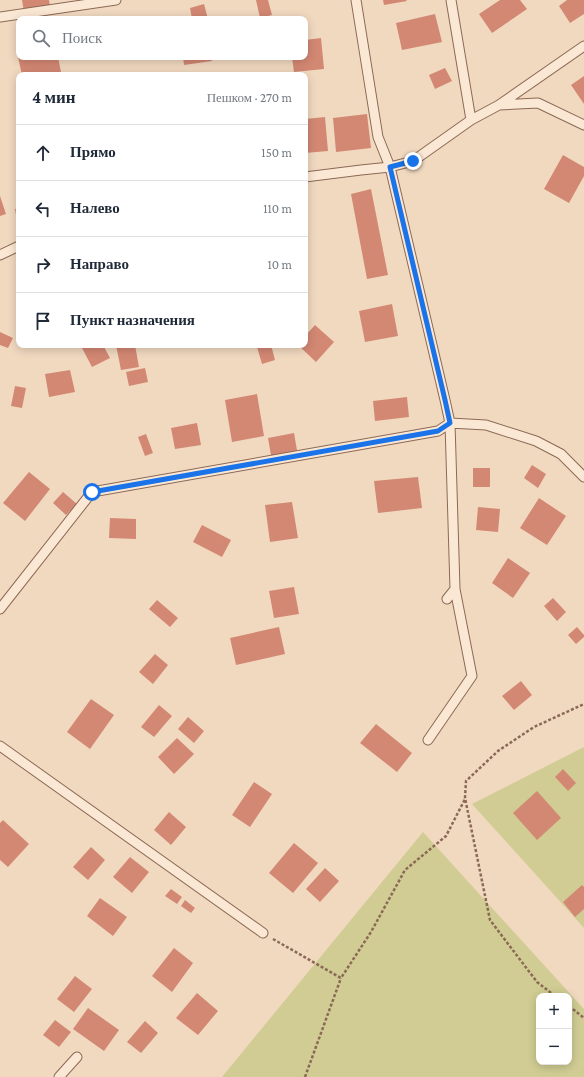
<!DOCTYPE html>
<html lang="ru">
<head>
<meta charset="utf-8">
<style>
  body { margin:0; font-family:"Crimson Pro",serif; background:#f6f6f7; color:#1f2937 }
  .controls { position:absolute; right:12px; bottom:12px; display:grid; overflow:hidden; border-radius:8px; box-shadow:0 2px 10px #0003 }
  .controls button { width:36px; height:36px; display:grid; place-items:center; padding:0; border:0; border-bottom:1px solid #e0e1e3; background:#fff; color:#1f2937; font:20px sans-serif }
  .stop { position:absolute; width:12px; height:12px; margin:-9px; border:3px solid #1a73e8; border-radius:50%; background:#fff }
  .stop.end { background:#1a73e8; border-color:#fff; box-shadow:0 1px 4px #0008 }
  .list { margin:0; padding:0; list-style:none }
  h2 { display:flex; justify-content:space-between; align-items:center; height:52px; margin:0; padding:0 16px; font-size:17px }
  h2 small { font-size:13px; font-weight:400; color:#747a83 }
  .list li { display:grid; grid-template-columns:26px 1fr auto; gap:12px; align-items:center; box-sizing:border-box; height:56px; padding:0 16px; border-top:1px solid #e0e1e3 }
  .list b { display:block; font-size:15px; white-space:nowrap }
  .list em { font-size:13px; font-style:normal; color:#747a83 }
  .icon { flex:none; width:22px; height:22px; fill:none; stroke:currentColor; stroke-width:2; stroke-linecap:round; stroke-linejoin:round }
  .map { position:relative; flex:none; width:584px; height:1077px; overflow:hidden }
  .search { position:absolute; background:#fff; box-shadow:0 2px 10px #0003; left:16px; top:16px; width:292px; height:44px; display:flex; align-items:center; gap:10px; box-sizing:border-box; padding:0 14px; border-radius:8px; color:#747a83; font-size:15px }
  .panel { position:absolute; background:#fff; box-shadow:0 2px 10px #0003; left:16px; top:72px; width:292px; height:276px; border-radius:8px }
  .map>svg:first-child { display:block }
</style>
</head>
<body>
<div class="map">
<svg width="584" height="1077" viewBox="0 0 584 1077">
  <rect width="100%" height="100%" fill="#f1d9c0"/>
  <path fill="#d0cc93" fill-rule="evenodd" d="M584 747V928L472 804Z
    M423 832 584 1009V1077H222ZM539 996H569V1062H539Z"/>
  <path fill="#d38873" d="M22 0H49L50 6 24 12Z
    M256 0H268L272 15 260 18Z
    M383 0H406L407 1 384 5Z
    M500 0H520L527 9 492 33 479 14Z
    M567 0H584V14L570 23 559 6Z
    M204 4 208 19H192L190 8Z
    M435 14 442 42 402 50 396 23Z
    M321 38 324 69 294 72 292 57H305V40Z
    M18 57H58L61 72 47 75H22Z
    M183 57H211L212 61 184 65Z
    M227 57H248V58L227 60Z
    M445 68 452 81 435 89 429 75Z
    M584 76V104L571 85Z
    M367 114 371 148 336 152 333 118Z
    M325 117 328 151 305 153V119Z
    M563 155 584 167V176L569 203 544 189Z
    M371 189 388 275 367 279 351 194Z
    M0 196 6 214 0 216Z
    M19 208V226H18L15 209Z
    M392 304 398 336 365 342 359 311Z
    M315 325 334 342 316 362 298 345H305V336Z
    M0 332 13 338 8 348 0 345Z
    M87 345H103L110 358 92 367 82 348Z
    M116 345H135L139 367 121 370Z
    M264 345H271L275 360 262 364 257 347Z
    M145 368 148 382 129 386 126 372Z
    M70 370 75 392 49 397 45 374Z
    M15 386 26 388 22 408 11 406Z
    M257 394 264 436 232 442 225 400Z
    M407 397 409 417 375 421 373 401Z
    M197 423 201 445 175 449 171 428Z
    M294 433 298 456 272 461 268 438Z
    M146 434 153 453 145 456 138 437Z
    M532 465 546 474 538 488 524 478Z
    M473 468H490V487H473Z
    M29 472 50 489 25 521 3 503Z
    M418 477 422 508 378 513 374 481Z
    M63 492 77 504 66 515 53 503Z
    M539 498 566 516 547 545 520 528Z
    M292 502 298 538 270 542 265 505Z
    M478 507 500 509 498 532 476 530Z
    M110 518 136 519V539L109 538Z
    M202 525 231 540 222 557 193 542Z
    M508 558 530 573 513 598 492 583Z
    M294 587 299 614 274 618 269 591Z
    M553 598 566 612 557 621 544 606Z
    M157 600 178 618 170 627 149 609Z
    M279 627 285 654 236 665 230 638Z
    M577 627 584 635V637L576 644 568 635Z
    M155 654 168 665 153 684 139 672Z
    M521 681 532 695 514 710 502 696Z
    M91 699 114 715 90 749 67 732Z
    M159 705 172 716 154 737 141 727Z
    M188 717 204 731 194 743 178 729Z
    M376 724 412 753 397 772 360 743Z
    M177 738 194 754 174 774 158 757Z
    M563 769 576 783 568 791 555 777Z
    M254 782 272 794 250 827 232 815Z
    M537 791 561 818 537 840 513 813Z
    M169 812 186 827 171 845 154 830Z
    M3 820 29 844 8 867 0 860V823Z
    M294 843 318 863 293 893 269 873Z
    M91 847 105 860 88 880 73 867Z
    M130 857 149 872 132 893 113 877Z
    M325 868 339 881 320 902 306 889Z
    M582 885 584 887V909L575 917 563 902Z
    M171 889 182 897 177 904 165 896Z
    M100 898 127 917 113 936 87 916Z
    M185 900 195 908 191 913 181 906Z
    M174 948 193 963 172 992 152 976Z
    M75 976 92 989 74 1012 57 999Z
    M197 993 218 1011 198 1035 176 1018Z
    M88 1008 119 1030 104 1051 73 1029Z
    M55 1020 71 1032 59 1047 43 1035Z
    M145 1021 158 1033 141 1053 127 1042Z"/>
  <g fill="none" stroke-linecap="round" stroke-linejoin="round">
    <defs>
      <path id="service" d="M356 0 378 137 390 167 445 400 450 423 486 425 536 441 561 454 584 477
        M451 0 471 120
        M0 17 116 0
        M499 105 584 46
        M305 177 361 170 390 167 413 161 471 120 499 105 538 103 584 125
        M0 255 19 246
        M447 599 455 589 450 423
        M0 609 92 492 438 431 450 423
        M428 740 472 676 455 589
        M0 746 263 933
        M59 1077 77 1057"/>
    </defs>
    <use href="#service" stroke="#8c6956" stroke-width="11"/>
    <path stroke="#8c6956" stroke-width="2.5" stroke-dasharray="3 2" stroke-linecap="butt" d="M273 939 341 978 371 932 405 870 446 836 465 799
      M555 996 537 982 490 920 465 798 466 781 498 751 534 727 584 704
      M569 1006 584 1018
      M305 1077 341 978"/>
    <use href="#service" stroke="#fbe8d4" stroke-width="9"/>
  </g>
  <g fill="none" stroke-linecap="round" stroke-linejoin="round">
    <path stroke="#1a73e8" stroke-width="5" d="M92 492 438 431 450 423 445 400 390 167 413 161"/>
  </g>
</svg>
<div class="controls">
<button>+</button>
<button>−</button>
</div>
<div class="stop" style="left:92px;top:492px"></div>
<div class="stop end" style="left:413px;top:161px"></div>
<div class="search"><svg class="icon" aria-label="search" viewBox="0 0 24 24"><circle cx="10" cy="10" r="6"/><path d="M15 15l6 6"/></svg>Поиск</div>
<section class="panel">
<h2>4 мин<small>Пешком · 270 m</small></h2>
<ul class="list">
<li><svg class="icon" aria-label="ahead" viewBox="0 0 24 24"><path d="M12 20V5M6 11l6-6 6 6"/></svg><div><b>Прямо</b></div><em>150 m</em></li>
<li><svg class="icon" aria-label="left" viewBox="0 0 24 24"><path d="M17 20v-9H6M10 6l-5 5 5 5"/></svg><div><b>Налево</b></div><em>110 m</em></li>
<li><svg class="icon" aria-label="right" viewBox="0 0 24 24"><path d="M7 20v-9h11M14 6l5 5-5 5"/></svg><div><b>Направо</b></div><em>10 m</em></li>
<li><svg class="icon" aria-label="arrive" viewBox="0 0 24 24"><path d="M6 21V4h12l-3 4 3 4H6"/></svg><div><b>Пункт назначения</b></div></li>
</ul>
</section>
</div>
</body>
</html>
